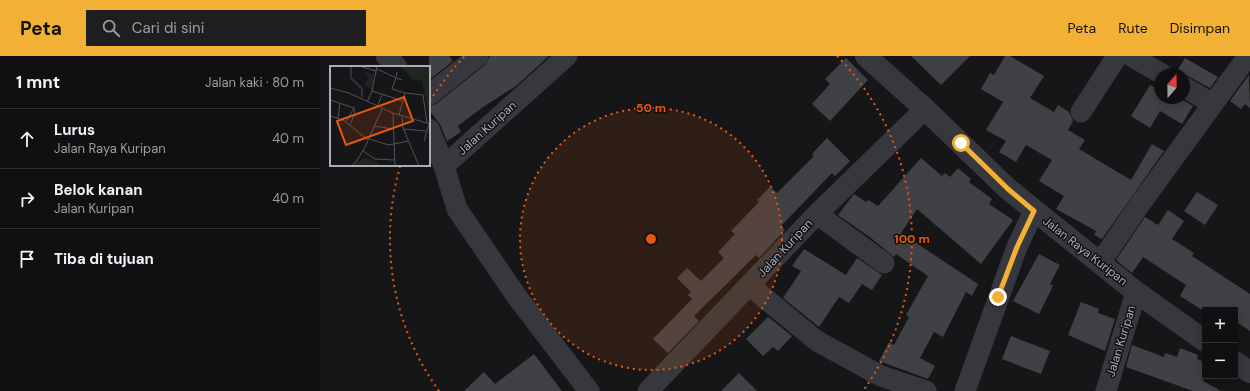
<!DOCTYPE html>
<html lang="id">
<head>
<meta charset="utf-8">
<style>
  body { margin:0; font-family:"DM Sans",sans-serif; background:#1e1e20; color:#f1f3f6 }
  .controls { position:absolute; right:12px; bottom:12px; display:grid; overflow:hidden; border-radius:0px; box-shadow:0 2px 10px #0003 }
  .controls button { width:36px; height:36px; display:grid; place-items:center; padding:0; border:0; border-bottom:1px solid #303032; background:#101012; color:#f1f3f6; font:20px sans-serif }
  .compass { position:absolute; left:834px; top:12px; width:36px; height:36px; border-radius:50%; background:#101012; box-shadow:0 2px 10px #0003; rotate:20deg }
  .stop { position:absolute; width:12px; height:12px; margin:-9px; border:3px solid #f2b134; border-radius:50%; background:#fff }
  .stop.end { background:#f2b134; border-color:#fff; box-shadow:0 1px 4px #0008 }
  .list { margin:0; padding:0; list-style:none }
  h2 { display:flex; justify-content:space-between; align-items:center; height:52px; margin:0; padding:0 16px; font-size:17px }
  h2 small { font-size:13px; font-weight:400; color:#9c9d9f }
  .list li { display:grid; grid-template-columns:26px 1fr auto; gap:12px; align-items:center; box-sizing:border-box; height:60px; padding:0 16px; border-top:1px solid #303032 }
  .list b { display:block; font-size:15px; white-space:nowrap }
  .list p { margin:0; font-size:13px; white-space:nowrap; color:#9c9d9f }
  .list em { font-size:13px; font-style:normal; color:#9c9d9f }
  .icon { flex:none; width:22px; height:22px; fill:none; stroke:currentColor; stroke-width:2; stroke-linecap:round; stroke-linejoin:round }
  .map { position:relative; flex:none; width:930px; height:335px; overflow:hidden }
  header { display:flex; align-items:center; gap:24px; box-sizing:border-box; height:56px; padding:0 20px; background:#f2b134; color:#111 }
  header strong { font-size:19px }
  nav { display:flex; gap:22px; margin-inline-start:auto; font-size:14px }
  .search { width:280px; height:36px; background:#1e1e20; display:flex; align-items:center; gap:10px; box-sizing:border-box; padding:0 14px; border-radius:0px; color:#9c9d9f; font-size:15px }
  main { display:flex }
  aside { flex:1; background:#101012 }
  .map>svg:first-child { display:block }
</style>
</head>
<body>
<header>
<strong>Peta</strong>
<div class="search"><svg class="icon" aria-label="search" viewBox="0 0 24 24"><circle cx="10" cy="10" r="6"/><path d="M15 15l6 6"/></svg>Cari di sini</div>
<nav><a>Peta</a><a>Rute</a><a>Disimpan</a></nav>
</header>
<main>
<aside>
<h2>1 mnt<small>Jalan kaki · 80 m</small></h2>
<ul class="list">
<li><svg class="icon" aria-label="ahead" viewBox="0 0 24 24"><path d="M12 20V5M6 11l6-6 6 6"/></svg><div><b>Lurus</b><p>Jalan Raya Kuripan</p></div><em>40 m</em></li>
<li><svg class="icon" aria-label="right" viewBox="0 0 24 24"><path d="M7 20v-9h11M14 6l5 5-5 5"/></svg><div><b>Belok kanan</b><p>Jalan Kuripan</p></div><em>40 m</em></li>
<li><svg class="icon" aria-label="arrive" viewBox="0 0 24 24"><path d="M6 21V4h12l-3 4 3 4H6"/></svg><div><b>Tiba di tujuan</b></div></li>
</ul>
</aside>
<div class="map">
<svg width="930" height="335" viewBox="0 0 930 335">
  <rect width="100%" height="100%" fill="#161618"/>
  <path fill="#404145" d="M109 0H129L133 5 109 24Z
    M170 0H229L196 30 163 51 138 70 141 76 127 85 120 68 109 54V51L116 48 165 9Z
    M591 0H650L621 29Z
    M685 0H690L724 20 710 42 734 56 738 49 749 56 753 65 748 74 765 84 759 93 811 124 832 88 844 95 782 183 774 179 776 175 736 153 744 140 719 125 732 104 706 89 696 106 679 96 686 85 666 74 683 46 661 33 670 17 674 19Z
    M526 2 548 24 510 65 492 48 510 28 505 23Z
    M865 2 898 21 890 32 864 18H855Z
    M929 19 930 52 925 48 921 53 910 45Z
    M830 29 840 34V42H859L873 50 862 68 840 55 830 72 811 60Z
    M507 82 530 105 515 120 512 117 461 170 465 174 439 202 436 199 374 260 379 265 348 297 333 283 372 243 368 239 371 236 357 222 367 212 381 225 404 202 398 196 415 178 411 175 439 146 437 144 450 131 457 137 494 100 492 98Z
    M601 102 622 120 625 117 630 121 638 112 651 123 649 126 672 143 669 148 693 164 661 208 597 153 581 177 658 228 652 240 646 236 623 281 614 276 600 302 615 310 608 323 559 305 569 286 574 289 589 261 586 259 608 220 576 198 574 201 551 182 518 159 534 138 546 146 548 144 558 150Z
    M877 136 898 149 885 169 864 155Z
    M848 154 864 165 852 183 874 197 872 200 930 238V275L915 265V254H882L860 240 866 229 823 201 812 217 796 204 825 161 838 169Z
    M484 193 526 219 537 202 562 219 552 234 542 228 529 247 519 241 499 271 463 242 481 215 472 210Z
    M719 198 740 209 730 228 733 230 719 258 693 245Z
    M761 246 779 253 778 257 795 263 785 295 748 279Z
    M448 261 472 280 458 295 453 291 443 300 426 283Z
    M691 280 730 295 721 318 682 303Z
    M812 289 844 301 845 297 857 301 860 292 878 299 877 303 885 306 883 325 901 335H873L806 311Z
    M214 298 242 335H144L164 316 175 328Z
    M419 317 437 335H401Z"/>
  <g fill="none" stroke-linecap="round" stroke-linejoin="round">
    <path stroke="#37383d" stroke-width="21" d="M66 0 77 11
      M811 0 842 18
      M864 31 893 48
      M109 39 158 0
      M761 56 797 0
      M109 73 124 110 137 153 195 238 269 335
      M124 110 247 0
      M497 158 564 207
      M780 207 820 148 928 0
      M430 230 497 285 561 320 606 335
      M328 335 497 158 605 53
      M645 335 697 191 714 155
      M786 335 816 236"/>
    <path stroke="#37383d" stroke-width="22" d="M546 0 605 53 688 133 816 236 885 285
      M915 306 930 316"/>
  </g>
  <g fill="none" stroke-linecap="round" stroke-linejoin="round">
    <path stroke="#f2b134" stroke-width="5" d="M641 87 688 133 714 155 697 191 678 241"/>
  </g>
  <circle cx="331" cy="183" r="131" fill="#e8590c" fill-opacity=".12"/>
  <g fill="none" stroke="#e8590c" stroke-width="2" stroke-dasharray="2 4">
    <circle cx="331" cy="183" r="131"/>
    <path d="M119 335A261 261 0 0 1 80 111M110 45A261 261 0 0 1 145 0M517 0A261 261 0 0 1 543 335"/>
  </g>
  <g text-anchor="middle" stroke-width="3" stroke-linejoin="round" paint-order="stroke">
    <g font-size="12" fill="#a8adb8" stroke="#111113">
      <text transform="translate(167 72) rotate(-42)" y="4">Jalan Kuripan</text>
      <text transform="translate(465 192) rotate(-47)" y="4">Jalan Kuripan</text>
      <text transform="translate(765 195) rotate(38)" y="4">Jalan Raya Kuripan</text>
      <text transform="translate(801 285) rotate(-73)" y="4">Jalan Kuripan</text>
    </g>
  </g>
  <g transform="translate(10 10)">
    <rect width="100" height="100" fill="#161618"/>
    <path d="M70 0H100V54L92 15 83 14ZM34 6 44 8 42 24 35 18 39 12ZM34 92 45 95 50 100H22Z" fill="#1e261f"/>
    <path fill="none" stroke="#2c353c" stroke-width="2" d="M21 0V12L32 23V31"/>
    <path fill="none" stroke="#505258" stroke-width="1" d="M29 0 46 5M47 3 66 12 62 23 75 27M67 6 66 12 72 14M0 22 19 27 63 47 100 58M42 25 73 35M0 34 24 42M37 36 42 25 47 0M47 41 52 29M63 47 65 100M69 49 75 27 93 29 97 57M0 50 13 54 38 74M72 51 73 62 89 100M8 52 10 37M16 56 24 42M19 60 25 48 24 42M44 60 63 63M74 63 96 65M39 73 59 79 78 75M94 75 99 58M33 85 45 93 65 94M21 100 26 96 35 81 52 43"/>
    <path fill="#e8590c" fill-opacity="0.15" stroke="#e8590c" stroke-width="2" d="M74 31 83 55 16 79 7 55Z"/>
    <rect width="100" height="100" fill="none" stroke="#a8adb8" stroke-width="2"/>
  </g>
  <circle cx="331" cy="183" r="6" fill="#e8590c" stroke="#111113" stroke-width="2"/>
  <g font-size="12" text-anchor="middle" font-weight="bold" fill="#e8590c" stroke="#111113" stroke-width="3" stroke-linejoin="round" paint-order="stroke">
    <text x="331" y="56">50 m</text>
    <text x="592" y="187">100 m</text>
  </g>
</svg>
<div class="controls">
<button>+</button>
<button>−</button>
</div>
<svg class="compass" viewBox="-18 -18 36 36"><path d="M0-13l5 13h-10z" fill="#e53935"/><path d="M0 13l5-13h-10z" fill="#9c9d9f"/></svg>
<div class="stop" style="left:641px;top:87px"></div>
<div class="stop end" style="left:678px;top:241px"></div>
</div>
</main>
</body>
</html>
